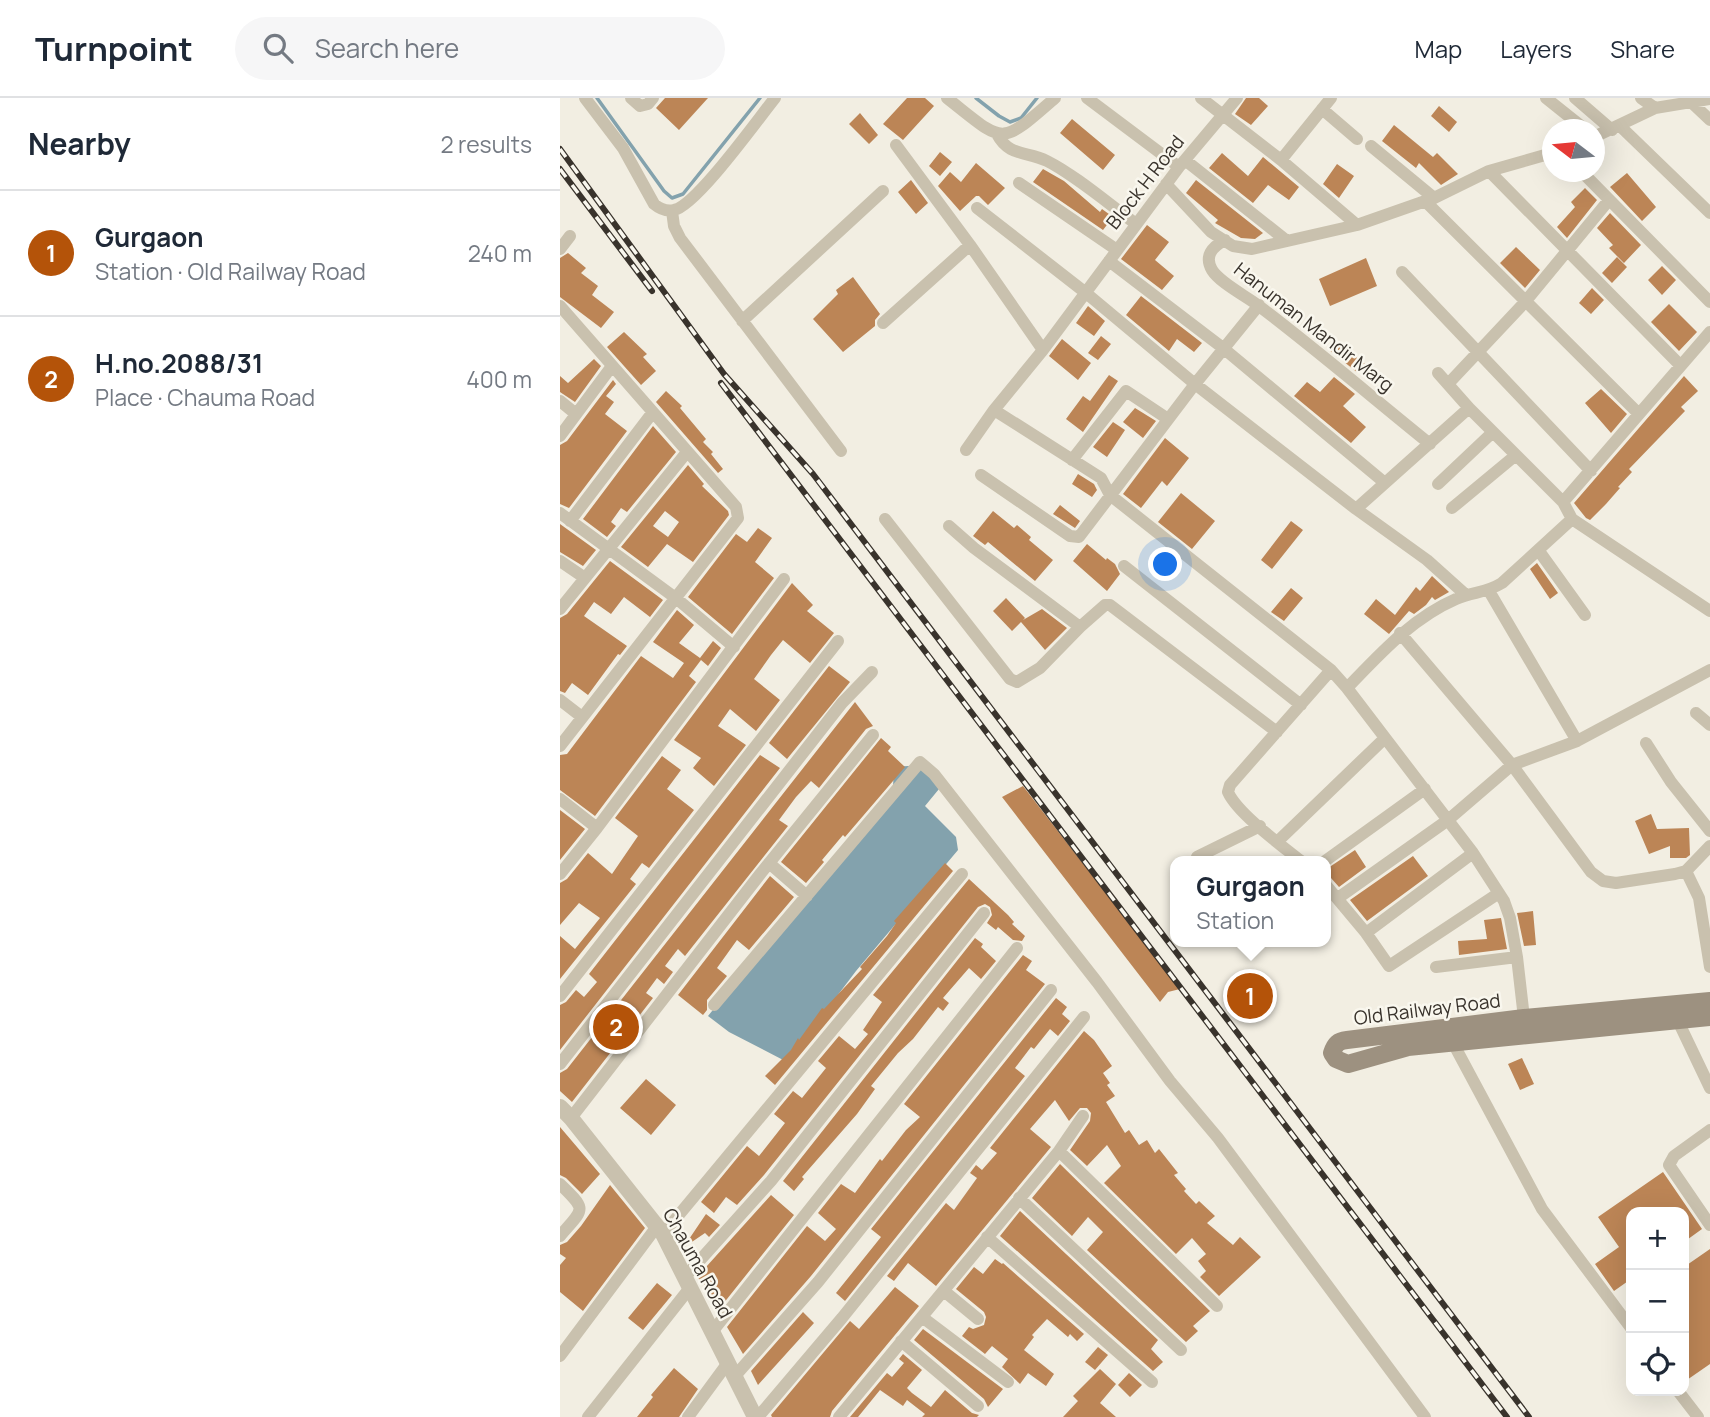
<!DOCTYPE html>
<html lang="en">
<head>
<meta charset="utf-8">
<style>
  body { margin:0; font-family:Manrope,sans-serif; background:#f6f6f7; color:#1f2937 }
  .controls { position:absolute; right:21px; bottom:21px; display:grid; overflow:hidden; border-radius:14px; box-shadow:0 7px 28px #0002 }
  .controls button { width:63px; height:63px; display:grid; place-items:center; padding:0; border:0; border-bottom:2px solid #e0e1e3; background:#fff; color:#1f2937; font:35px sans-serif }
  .compass { position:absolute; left:982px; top:21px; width:63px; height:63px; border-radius:50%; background:#fff; box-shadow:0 7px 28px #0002; rotate:286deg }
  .you { position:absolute; left:606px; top:467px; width:24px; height:24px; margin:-18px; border:5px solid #fff; border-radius:50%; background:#1a73e8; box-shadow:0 0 0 10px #1a73e833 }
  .badge { display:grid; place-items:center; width:46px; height:46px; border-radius:50%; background:#b45309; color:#fff; font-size:23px; font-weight:700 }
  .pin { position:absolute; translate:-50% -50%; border:4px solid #fff; box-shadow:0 2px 7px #0006 }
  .popup { position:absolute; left:610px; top:758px; width:161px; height:91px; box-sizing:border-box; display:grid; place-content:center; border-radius:14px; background:#fff; filter:drop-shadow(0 2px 5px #0005); font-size:23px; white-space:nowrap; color:#747a83 }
  .popup b { font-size:26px; color:#1f2937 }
  .popup::after { content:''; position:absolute; left:50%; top:100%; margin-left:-14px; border:14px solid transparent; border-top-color:#fff }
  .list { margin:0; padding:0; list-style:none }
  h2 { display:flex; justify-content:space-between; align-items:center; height:91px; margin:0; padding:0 28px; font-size:30px }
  h2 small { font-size:23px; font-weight:400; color:#747a83 }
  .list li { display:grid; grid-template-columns:46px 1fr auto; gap:21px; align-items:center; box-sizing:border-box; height:126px; padding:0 28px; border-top:2px solid #e0e1e3 }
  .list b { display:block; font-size:26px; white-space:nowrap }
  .list p { margin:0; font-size:23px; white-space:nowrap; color:#747a83 }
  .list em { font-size:23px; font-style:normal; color:#747a83 }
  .icon { flex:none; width:38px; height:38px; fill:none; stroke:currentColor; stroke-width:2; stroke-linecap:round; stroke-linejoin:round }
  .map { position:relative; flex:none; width:1150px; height:1319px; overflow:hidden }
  header { display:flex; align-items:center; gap:42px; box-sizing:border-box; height:98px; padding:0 35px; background:#fff; border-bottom:2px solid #e0e1e3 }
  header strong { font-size:33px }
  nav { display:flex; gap:38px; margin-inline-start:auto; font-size:24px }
  .search { width:490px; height:63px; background:#f6f6f7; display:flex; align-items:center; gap:18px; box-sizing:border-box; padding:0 24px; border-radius:38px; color:#747a83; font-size:26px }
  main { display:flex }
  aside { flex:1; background:#fff }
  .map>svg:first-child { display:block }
</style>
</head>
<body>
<header>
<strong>Turnpoint</strong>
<div class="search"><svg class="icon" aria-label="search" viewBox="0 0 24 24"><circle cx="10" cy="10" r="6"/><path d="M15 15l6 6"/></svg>Search here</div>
<nav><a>Map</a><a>Layers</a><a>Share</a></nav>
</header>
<main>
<aside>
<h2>Nearby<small>2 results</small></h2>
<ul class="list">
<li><span class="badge">1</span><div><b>Gurgaon</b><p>Station · Old Railway Road</p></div><em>240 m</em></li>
<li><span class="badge">2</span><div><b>H.no.2088/31</b><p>Place · Chauma Road</p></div><em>400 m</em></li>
</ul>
</aside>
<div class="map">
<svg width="1150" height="1319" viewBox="0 0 1150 1319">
  <rect width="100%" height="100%" fill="#f2eee2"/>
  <path fill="#83a2ad" d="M362 667 379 691 365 708 396 739 398 752 296 873 227 964 169 934 148 918 333 689 334 669Z"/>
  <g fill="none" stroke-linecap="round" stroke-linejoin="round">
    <path stroke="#83a2ad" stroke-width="3.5" d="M37 0 104 93 112 100 123 96 200 0
      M416 0 439 18 450 24 461 20 477 0"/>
  </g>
  <path fill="#bc8556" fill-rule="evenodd" d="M105 0H148L119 32 96 10Z
    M347 0H365L374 8 343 42 323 26Z
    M686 0H699L708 8 691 27 675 16Z
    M879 8 897 24 889 34 871 18Z
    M300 15 318 37 309 46 289 26Z
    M512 21 555 57 543 72 500 35Z
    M834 27 873 59 877 55 898 76 881 87 859 65 856 70 822 43Z
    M380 54 392 64 380 78 369 68Z
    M662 55 688 78 703 59 739 89 729 102 708 87 693 105 649 70Z
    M416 65 445 90 428 107 419 98H416L400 113 378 88 390 74 401 84Z
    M777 66 794 78 779 100 763 86Z
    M483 71 504 83 540 114 542 111 553 119 543 132 473 84Z
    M1067 75 1096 109 1082 123 1050 89Z
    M351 82 368 105 356 116 338 94Z
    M636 82 703 135 695 141 681 140 655 125 658 122 626 95Z
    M1025 90 1037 102 1007 140 997 129 1015 109 1011 104Z
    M1050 115 1081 147 1064 165 1049 150 1053 147 1037 130Z
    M587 127 609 144 595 162 614 178 602 192 561 161Z
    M956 149 980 172 965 190 940 165Z
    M8 155 26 170 21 175 38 188 32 197 54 214 41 230 0 199V160Z
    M1057 159 1067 169 1052 185 1042 175Z
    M806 160 817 188 770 208 759 181Z
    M1102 168 1116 182 1102 197 1088 182Z
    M293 179 320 216 315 222V228L283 254 253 221 278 196 276 192Z
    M1032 190 1044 202 1031 216 1019 205Z
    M581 198 642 245 634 254 617 241 609 253 566 217Z
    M1109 206 1137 234 1119 253 1091 224Z
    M528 208 545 223 534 238 516 225Z
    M64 234 87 256 83 259 96 273 81 287 47 249Z
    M541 238 551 246 538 262 528 255Z
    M502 241 531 265 518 282 489 258Z
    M775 243 805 266 798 275 769 252Z
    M34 261 41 268 15 304 0 294V278L8 285Z
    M549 277 558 283 523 334 506 321 523 298 530 303Z
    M1124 278 1138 293 1121 309 1125 313 1069 371 1072 374 1058 389 1060 390 1046 406 1030 422 1026 420 1014 405Z
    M774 279 795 296 783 308 806 329 791 345 734 298 747 284 760 294Z
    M53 282 56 286 46 298 54 304 45 316 67 333 9 410 0 406V347L7 343Z
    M1041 291 1067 316 1051 335 1025 305Z
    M106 293 122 308 120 310 146 341 143 344 153 354 151 356 163 371 158 375 96 304Z
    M575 310 596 323 583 340 563 324Z
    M553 324 565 332 547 359 533 349Z
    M93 328 116 354 67 414 61 410 51 424 56 428 47 439 23 421Z
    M605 340 629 360 607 388 602 383 581 410 563 396Z
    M128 367 144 386 142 388 168 413 169 417 133 464 107 446 88 469 61 449ZM105 413 119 424 108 439 93 428Z
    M518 376 534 386 537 392 532 399 512 386Z
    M621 395 655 423 632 451 598 424Z
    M500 407 520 423 515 430 493 416Z
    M433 413 454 430 457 427 471 439 469 442 493 462 475 483 428 444 425 447 413 438Z
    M731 423 743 432 712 471 701 462Z
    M0 426 36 452 23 468 0 454Z
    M198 430 212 440 195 464 214 480 172 536 128 499 176 436 187 444Z
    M527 446 546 462 547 460 555 466 560 476 547 493 513 463Z
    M50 463 103 502 90 519 64 499 51 516 34 504 24 518 67 548 60 557 58 556 28 597 12 585 5 595 0 593V520L7 516Z
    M977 465 998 495 990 501 970 471Z
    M872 478 889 494 875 502 872 499 866 507 854 516 849 513 829 536 804 516 816 501 835 517 856 489 860 493Z
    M232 485 253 507 247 513 274 535 250 565 223 542 211 557 194 581 220 602 196 633 170 611 158 628 186 647 154 688 133 670 141 660 114 642Z
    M731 490 743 500 724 523 711 514Z
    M446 500 465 520 463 522 482 511 507 530 485 552 461 524 452 533 433 513Z
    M117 512 134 527 119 545 140 560 153 543 161 550 148 568 141 562 129 578 136 584 35 718 0 692V657L7 656 81 558 113 580 124 565 93 544Z
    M269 568 290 584 227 661 209 645Z
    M295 604 313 628 306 631 259 690 251 683 236 699 219 722 228 728 125 858 118 851 105 868 113 874 104 886 97 880 86 895 93 900 12 1004 0 993V975L7 971Z
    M321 640 331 649 328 653 345 669 285 739 283 737 262 762 264 764 246 785 221 764Z
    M200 657 220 670 0 952V907L6 904 16 892 24 899 37 884 29 876Z
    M102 658 121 672 107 691 134 712 89 770 82 765 70 781 76 786 0 881V838L15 851 40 820 19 805 0 827V785L7 781 28 755 52 776 78 738 55 720Z
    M463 688 620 891 608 894 600 904 442 699Z
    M0 712 25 731 0 762Z
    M1091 716 1097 731 1129 730 1130 757 1126 760H1110V748L1089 756 1075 723Z
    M795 752 806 769 779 789 771 780 765 777V772Z
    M853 758 868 778 807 823 790 802Z
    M385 765 393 773 215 987 205 978 231 952 238 940 239 942 262 910 264 911 302 871 300 869 327 838 336 825 334 823Z
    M210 778 234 799 189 852 177 842 157 870 167 878 147 902V912L143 917 118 897Z
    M409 781 448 817 454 824 452 826 465 838 462 843 453 842 438 829 436 832 427 825 432 817 430 809 425 806 418 809 204 1077 177 1107 166 1099 154 1115 141 1104 187 1048 199 1058 225 1025 214 1016 233 993 242 1000 266 970 258 963 279 938 295 951 308 936 303 932 322 904 313 897Z
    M973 813 976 847 964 848 957 815Z
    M941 820 947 851 899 857 898 843 927 841 924 822Z
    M415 840 423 846 421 849 436 863 421 881 409 870 383 900 389 905 383 913 378 909 353 941 338 955 311 988 315 991 297 1016 242 1079 244 1081 234 1093 223 1083Z
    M463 857 472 863 466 872 485 886 251 1178 183 1256 167 1229 247 1128 265 1143 276 1131 258 1115 281 1086 295 1095 320 1061 322 1063 346 1032 360 1019 344 1006Z
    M496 900 507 909 502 916 510 923 498 938 490 931 474 951 471 949 455 970 465 978 285 1203 276 1195 321 1139 311 1131Z
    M524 933 534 942 552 968 543 975 550 985 547 987 555 998 546 1004 565 1035 569 1032 579 1047 587 1042 595 1055 599 1051 618 1075 614 1077 626 1091 624 1093 636 1106 639 1103 655 1118 647 1125 673 1147 680 1139 701 1159 659 1198 640 1179 646 1173 638 1163 646 1156 632 1140 616 1156 544 1085 561 1068 547 1047 527 1068 510 1052 530 1023 531 1015 527 1010H520L509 1023 495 1002 470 1031 491 1049 376 1188 348 1165 334 1183 327 1178 386 1105 394 1112 417 1080 410 1075 416 1067 422 1072 437 1055 430 1050Z
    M962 960 974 986 960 992 948 966Z
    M86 981 116 1007 91 1037 60 1010Z
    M0 1029 40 1076 22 1096 6 1080 0 1077Z
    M500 1066 650 1213 633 1228 638 1233 626 1244 527 1152 543 1134 528 1119 512 1138 472 1100Z
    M1103 1074 1142 1131 1124 1144V1114H1071V1181L1054 1193 1035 1166 1059 1149 1038 1119Z
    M50 1087 85 1130 23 1213 0 1194V1167L6 1160 0 1156V1147L7 1144 21 1128Z
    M211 1097 234 1117 163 1206 149 1195 151 1193 137 1179Z
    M460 1113 598 1242 591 1251 603 1264 593 1273 440 1138Z
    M146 1116 160 1127 149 1139 145 1135 123 1150Z
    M1150 1151V1266L1124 1284V1169Z
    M435 1161 442 1166 443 1165 524 1236 517 1243 510 1236 508 1239 487 1221 472 1237 474 1239 464 1252 494 1276 486 1288 468 1275 460 1286 442 1269 448 1261 432 1248 425 1256 402 1238 409 1229 413 1231 424 1227 426 1219 424 1214 396 1191 414 1169 423 1176Z
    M97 1185 112 1197 83 1232 68 1220Z
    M335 1189 359 1208 272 1313 270 1319H212L211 1317 290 1223 299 1231Z
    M243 1214 254 1225 198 1287 191 1273Z
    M363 1231 443 1291 428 1309 424 1301 354 1242Z
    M538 1249 548 1257 535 1272 525 1264Z
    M343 1256 362 1272 347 1290 352 1295 371 1309 385 1292 412 1315 419 1317 417 1319H362L365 1316 347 1302 343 1308 320 1292 298 1319H290L327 1275 332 1279 344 1265 339 1261Z
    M114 1270 138 1291 119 1319H77L93 1299 91 1297Z
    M540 1271 556 1286 540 1305 556 1319H503L518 1303 513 1298Z
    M569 1275 582 1287 570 1299 558 1287Z"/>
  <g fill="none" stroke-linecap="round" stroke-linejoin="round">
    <path stroke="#c9c1ae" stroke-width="12" d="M25 0 63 50 94 106C100 111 106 114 114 112 136 108 198 21 215 0
      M71 0 80 8 88 6 93 0
      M387 0C445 46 439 49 495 0
      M527 0 619 69
      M641 0 721 62 797 127
      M986 0 1026 32
      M1015 0 1052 32
      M1081 0 1095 10
      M1132 5 1150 22
      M762 11 797 41
      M1060 28 1150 115
      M437 36C449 59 467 53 487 63 515 77 550 107 576 126
      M1034 39 1095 10 1150 1
      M336 47 410 147 483 252
      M811 48 874 100
      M625 62 727 143
      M721 62 771 0
      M929 73 1120 267
      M1022 74 1150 204
      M459 85 557 152
      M606 86 651 134 673 148 692 151 797 127 874 100 929 73 992 55
      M865 103 1078 315
      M417 110 526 195 635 286 796 411 867 462 906 497
      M112 113 114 128 120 140 281 353
      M665 142C652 149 644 158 652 172 660 185 686 198 699 208 757 252 813 300 870 346
      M0 151 10 138
      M549 163 663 250 825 385
      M842 174 1031 373
      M0 208 176 409 178 420 0 648
      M182 223 323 93
      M323 225 410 147
      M878 275 909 310 1003 404 1012 421 1150 513
      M888 286 965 204 1049 102
      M0 303 16 316
      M434 312 541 380 550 397 771 572 787 590 913 755 944 803 950 820 957 859 964 920
      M0 338 52 268
      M406 352 434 312 483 252 619 69 677 0
      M512 362 566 293 608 321
      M421 377 510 438 519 439 635 286 699 207
      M878 386 933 334
      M1003 404 1150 234
      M892 410 956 357
      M796 411 909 310
      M0 415 117 501 174 549
      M325 421 450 581 457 584 480 570 520 529 545 507H550L717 634
      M10 423 93 314
      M389 428 414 450 520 529
      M979 453 1025 517
      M0 463 25 480
      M564 468 741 607
      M929 493 1017 643
      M0 511 127 354
      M840 535 952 667 1031 774 1043 783 1056 785 1115 776 1126 773 1150 748
      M787 590C820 556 852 520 896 501 914 493 924 496 942 485L1012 421
      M0 602 22 619
      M1136 615 1150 627
      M1086 645 1111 684 1150 733
      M0 701 37 730
      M717 744 824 641
      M637 759 700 728
      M741 763C722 748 677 715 668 694L670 687 771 572
      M765 763 865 691
      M209 765 247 798
      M1126 773 1139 800 1150 869
      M0 776 37 730 224 481
      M765 786 806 835 829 868 939 795
      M778 800 888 722 952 667 1017 643 1150 572
      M806 835 913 755
      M876 869 957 859
      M0 898 278 543
      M154 907 360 664 374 676 537 884 610 983 658 1040 865 1319
      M1118 923 1150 990
      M893 945 982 1111 1071 1230
      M0 966 282 605 312 574
      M11 1020 201 775 313 637
      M1150 1032 1114 1058 1109 1067 1150 1127
      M499 1053 657 1208
      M0 1086C28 1113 24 1110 0 1138
      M459 1100 621 1252
      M103 1136 402 776
      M427 1139 592 1284
      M124 1180 211 1083 424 815
      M384 1193 418 1221
      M362 1219 448 1284
      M152 1234 457 850
      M341 1243 418 1308
      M0 1258 98 1127
      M175 1278 258 1184 491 892
      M1118 1293 1138 1319
      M28 1319 129 1191
      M128 1319 167 1266
      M198 1319 282 1220 524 919
      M279 1319 499 1053 523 1018"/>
    <path stroke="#c9c1ae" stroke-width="16" d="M0 1009 11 1020 103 1136 195 1319"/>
    <path stroke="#9d9180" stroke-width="18" d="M1150 903 964 920 787 942C778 943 775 946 772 955L776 961 788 966 848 949 1150 919"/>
    <defs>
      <path id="rail" d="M0 51 164 276 253 376 969 1319
        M0 71 92 193
        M161 285 947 1319"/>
    </defs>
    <use href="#rail" stroke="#39332c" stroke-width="6"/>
    <use href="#rail" stroke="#f9f7ee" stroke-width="3.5" stroke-dasharray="10" stroke-linecap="butt"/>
  </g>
  <g text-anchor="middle" stroke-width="5" stroke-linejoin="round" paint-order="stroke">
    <g font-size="19" fill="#39332c" stroke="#f9f7ee">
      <text transform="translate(585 84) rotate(-52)" y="7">Block H Road</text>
      <text transform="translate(754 229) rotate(38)" y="7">Hanuman Mandir Marg</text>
      <text transform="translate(867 911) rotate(-7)" y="7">Old Railway Road</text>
      <text transform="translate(138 1165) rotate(61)" y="7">Chauma Road</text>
    </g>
  </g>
</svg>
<div class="controls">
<button>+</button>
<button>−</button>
<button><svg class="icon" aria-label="locate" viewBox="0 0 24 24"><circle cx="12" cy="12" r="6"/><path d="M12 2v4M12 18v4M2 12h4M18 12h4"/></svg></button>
</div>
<svg class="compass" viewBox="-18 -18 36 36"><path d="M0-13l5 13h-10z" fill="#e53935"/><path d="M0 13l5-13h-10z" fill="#747a83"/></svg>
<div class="you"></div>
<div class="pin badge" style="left:690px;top:898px">1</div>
<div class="popup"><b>Gurgaon</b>Station</div>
<div class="pin badge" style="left:56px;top:929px">2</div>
</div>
</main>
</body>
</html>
